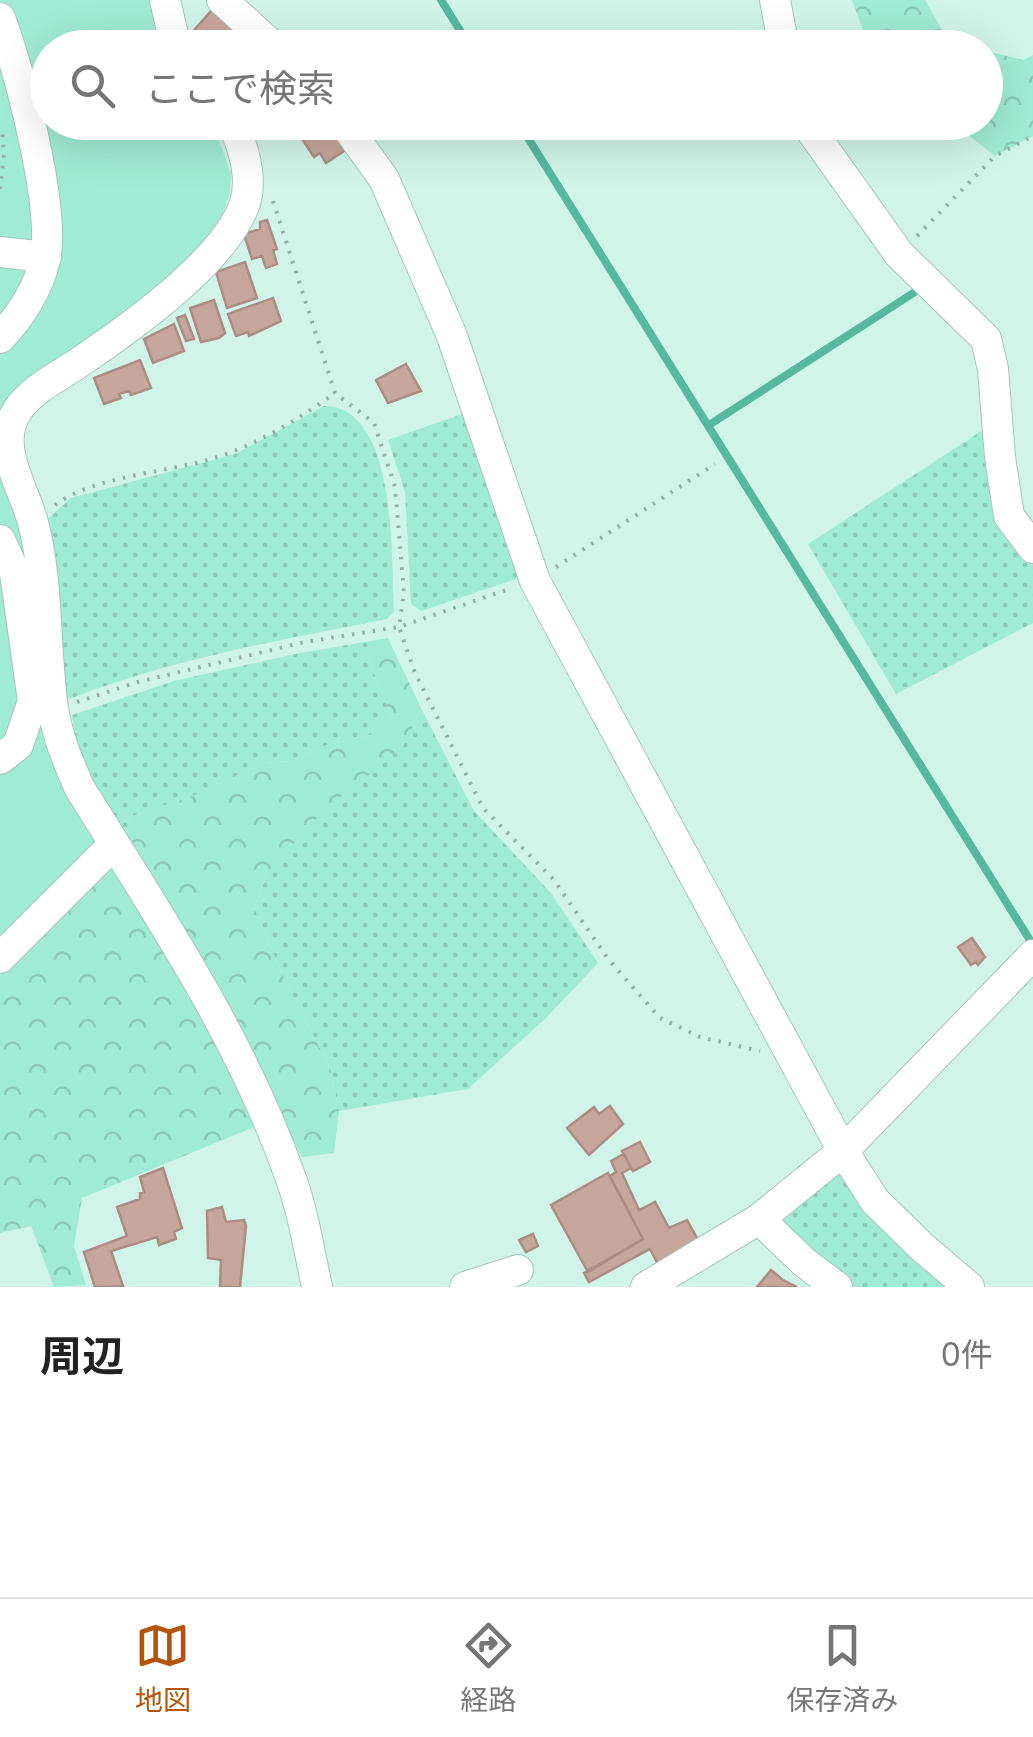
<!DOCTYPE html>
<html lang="ja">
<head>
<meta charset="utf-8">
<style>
  body { margin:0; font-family:Inter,"Noto Sans JP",sans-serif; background:#f6f6f6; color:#222 }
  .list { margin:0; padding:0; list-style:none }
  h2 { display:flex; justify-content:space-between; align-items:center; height:130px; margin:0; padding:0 40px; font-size:42px }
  h2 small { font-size:32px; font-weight:400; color:#767676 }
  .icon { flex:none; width:55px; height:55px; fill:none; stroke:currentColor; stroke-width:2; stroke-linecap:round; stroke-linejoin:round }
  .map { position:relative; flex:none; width:1033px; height:1287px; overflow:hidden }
  .search { position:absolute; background:#fff; box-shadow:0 10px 40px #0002; left:30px; right:30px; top:30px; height:110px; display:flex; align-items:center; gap:25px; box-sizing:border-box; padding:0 35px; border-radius:55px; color:#767676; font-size:38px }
  .sheet { height:310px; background:#fff }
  nav { display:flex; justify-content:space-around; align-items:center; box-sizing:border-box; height:140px; border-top:2px solid #e0e0e0; background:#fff; font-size:28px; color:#767676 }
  nav a { display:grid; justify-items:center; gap:5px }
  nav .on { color:#b45309 }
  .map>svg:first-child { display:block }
</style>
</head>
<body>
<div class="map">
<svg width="1033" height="1287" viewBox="0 0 1033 1287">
  <defs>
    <pattern id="grass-dots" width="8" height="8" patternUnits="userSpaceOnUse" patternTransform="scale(2.5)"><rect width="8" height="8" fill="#a0ebd3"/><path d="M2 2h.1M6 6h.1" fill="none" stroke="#8acab6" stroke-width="1.8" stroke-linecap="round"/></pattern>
    <pattern id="forest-crowns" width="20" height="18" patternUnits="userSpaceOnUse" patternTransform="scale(2.5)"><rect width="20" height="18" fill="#a0ebd3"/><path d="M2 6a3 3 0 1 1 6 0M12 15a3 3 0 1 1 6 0" fill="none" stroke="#8acab6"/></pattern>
  </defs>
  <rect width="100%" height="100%" fill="#d0f5e8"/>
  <path fill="url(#grass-dots)" d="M324 406C398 406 391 559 394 611L387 619C276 641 176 658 69 699L63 698 42 524 71 498 235 454Z
    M471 411 519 578 421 611 411 604 405 492 388 440Z
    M983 430 990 498 1033 564V623L896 694 808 544Z
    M388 638 366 653 391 717 366 736 324 746 290 761 264 763 193 796 132 816 124 839 77 754 72 715 174 681 295 654Z
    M421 708 474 811 551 893 598 963 546 1018 468 1089 339 1111 330 1068 285 980 254 908 269 870 325 808 401 749Z
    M834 1167 956 1287H853L780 1229 779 1213Z"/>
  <path fill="url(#forest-crowns)" d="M852 0H925L949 42 971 47H869Z
    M986 51 1023 60 1033 55V136L995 156 953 123 986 122Z
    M388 638 421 708 402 749 326 808 269 870 254 908 285 980 330 1068 339 1111 334 1153 302 1157 124 839 132 816 193 796 264 763 290 761 324 746 366 736 391 717 366 653Z
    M107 867 121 868 259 1125 82 1198 74 1246 86 1285 54 1287 31 1226 0 1233V972Z"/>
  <path fill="#a0ebd3" d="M0 0H154L164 47 48 48V122L213 123 231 174 230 193 216 232 167 285 19 394 30 549 52 753 98 849 0 946Z"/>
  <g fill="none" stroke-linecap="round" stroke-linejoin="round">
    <path stroke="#56b99e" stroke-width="8" d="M441 0 471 48
      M518 122 1033 945
      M709 425 918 290"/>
  </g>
  <path fill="#c7a69e" stroke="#ac8c84" stroke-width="2.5" d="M212 10 243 35 228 48H210L212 43 195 29Z
    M290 122H329L347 149 326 163 320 153 314 157 295 128 291 132 286 124Z
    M267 220 277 249 273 250 277 264 266 268 262 256 252 259 244 234 260 229V222Z
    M245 262 257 298 227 308 216 272Z
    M273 298 281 321 249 336 248 332 236 336 228 314Z
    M214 300 225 333 219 338 201 342 190 308Z
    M185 315 194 339 186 341 177 318Z
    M174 324 184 351 153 363 144 339Z
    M140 360 151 388 131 395 129 391 119 394 121 398 104 404 94 378Z
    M406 364 421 391 388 403 376 380Z
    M972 938 985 957 978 965 976 962 971 965 958 947Z
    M610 1106 623 1124 589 1155 567 1128 594 1107 599 1114Z
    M640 1142 650 1162 633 1171 622 1151Z
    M624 1154 631 1168 622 1173 639 1210 655 1202 669 1228 687 1220 702 1247 660 1268 650 1249 589 1282 584 1273 643 1239 610 1176 616 1172 611 1161Z
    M163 1168 182 1228 174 1232 176 1239 159 1245 157 1237 111 1251 123 1286 95 1287 84 1252 127 1236 117 1207 140 1199V1193L144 1192 140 1177Z
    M608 1173 643 1239 588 1272 551 1205Z
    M222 1207 226 1222 244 1220 246 1226 240 1287H220L221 1260 208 1258 207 1211Z
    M533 1234 538 1246 526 1252 519 1240Z
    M771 1270 783 1280 797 1287H757Z"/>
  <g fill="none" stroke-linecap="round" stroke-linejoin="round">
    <defs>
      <path id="minor" d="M165 0 176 48
        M222 0 275 48
        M775 0 784 48
        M0 18C19 70 56 208 45 259 39 288 20 317 0 338
        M232 122C243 146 253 177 245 203 225 262 127 330 77 364 53 380 20 395 11 424 1 454 24 491 32 519 49 580 44 646 53 708 57 736 68 761 79 787 157 913 240 1035 290 1176 303 1211 309 1250 317 1287
        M343 122 384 179 452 336 535 581 843 1151 875 1201 922 1247 969 1287
        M805 122 899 254 986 339 993 369 1000 457 1009 516 1033 548
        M0 252 46 257
        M0 540 15 573 33 701 18 745 0 759
        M0 958 114 844
        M759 1219 805 1263 837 1287
        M465 1287 518 1270
        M646 1287 759 1219 843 1151 1033 955"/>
    </defs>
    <use href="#minor" stroke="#a3c6ba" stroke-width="32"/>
    <path stroke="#93b0a6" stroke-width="4" stroke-dasharray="2.5 8" stroke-linecap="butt" d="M0 189 4 155 2 127
      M273 201 335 393 374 423 395 487 404 593 399 627 415 673 483 808 554 880 608 959 660 1018 700 1037 760 1051
      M917 236 995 156 1033 136
      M55 505C94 476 164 473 211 459 255 446 299 419 335 393
      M556 567 715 464
      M77 702 138 682 305 642 399 627 512 588"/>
    <use href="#minor" stroke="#fff" stroke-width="30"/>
  </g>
</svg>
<div class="search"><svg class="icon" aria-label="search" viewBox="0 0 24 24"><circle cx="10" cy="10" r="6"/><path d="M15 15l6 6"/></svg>ここで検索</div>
</div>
<section class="sheet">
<h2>周辺<small>0件</small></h2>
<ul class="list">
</ul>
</section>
<nav>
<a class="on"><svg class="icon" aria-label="map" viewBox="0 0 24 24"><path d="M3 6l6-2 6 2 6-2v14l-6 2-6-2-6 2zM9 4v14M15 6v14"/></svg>地図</a>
<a><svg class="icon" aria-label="directions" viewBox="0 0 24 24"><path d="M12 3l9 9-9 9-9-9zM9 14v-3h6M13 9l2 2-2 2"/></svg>経路</a>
<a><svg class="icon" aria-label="saved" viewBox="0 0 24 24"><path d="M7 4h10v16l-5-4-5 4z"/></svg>保存済み</a>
</nav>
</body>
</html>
